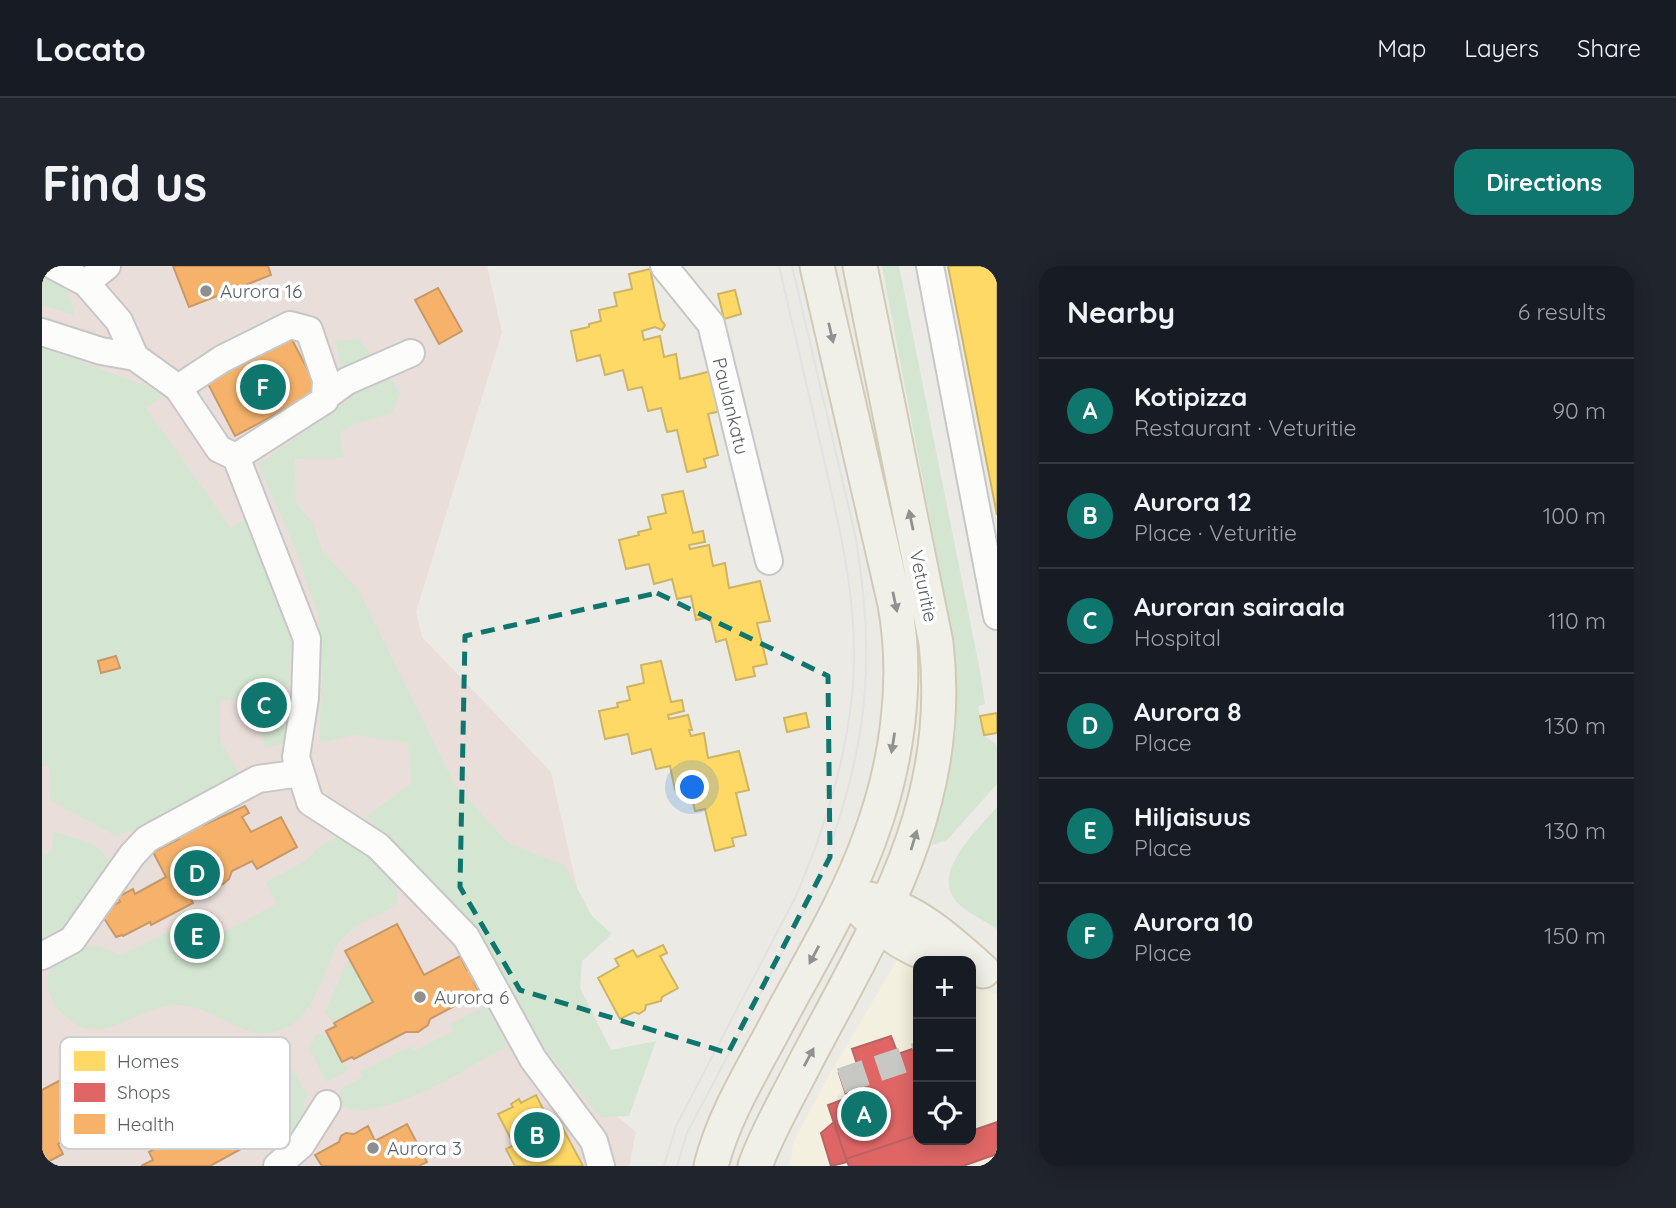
<!DOCTYPE html>
<html lang="en">
<head>
<meta charset="utf-8">
<style>
  body { margin:0; font-family:Quicksand,sans-serif; background:#20242c; color:#f1f3f6 }
  .controls { position:absolute; right:21px; bottom:21px; display:grid; overflow:hidden; border-radius:14px; box-shadow:0 4px 18px #0003 }
  .controls button { width:63px; height:63px; display:grid; place-items:center; padding:0; border:0; border-bottom:2px solid #363941; background:#171b24; color:#f1f3f6; font:35px sans-serif }
  .you { position:absolute; left:651px; top:522px; width:24px; height:24px; margin:-18px; border:5px solid #fff; border-radius:50%; background:#1a73e8; box-shadow:0 0 0 10px #1a73e833 }
  .badge { display:grid; place-items:center; width:46px; height:46px; border-radius:50%; background:#0f766e; color:#fff; font-size:23px; font-weight:700 }
  .pin { position:absolute; translate:-50% -50%; border:4px solid #fff; box-shadow:0 2px 7px #0006 }
  .list { margin:0; padding:0; list-style:none }
  h2 { display:flex; justify-content:space-between; align-items:center; height:91px; margin:0; padding:0 28px; font-size:30px }
  h2 small { font-size:23px; font-weight:400; color:#9ea1a6 }
  .list li { display:grid; grid-template-columns:46px 1fr auto; gap:21px; align-items:center; box-sizing:border-box; height:105px; padding:0 28px; border-top:2px solid #363941 }
  .list b { display:block; font-size:26px; white-space:nowrap }
  .list p { margin:0; font-size:23px; white-space:nowrap; color:#9ea1a6 }
  .list em { font-size:23px; font-style:normal; color:#9ea1a6 }
  .icon { flex:none; width:38px; height:38px; fill:none; stroke:currentColor; stroke-width:2; stroke-linecap:round; stroke-linejoin:round }
  .map { position:relative; flex:none; width:955px; height:900px; overflow:hidden; border-radius:21px }
  header { display:flex; align-items:center; gap:42px; box-sizing:border-box; height:98px; padding:0 35px; background:#171b24; border-bottom:2px solid #363941 }
  header strong { font-size:33px }
  nav { display:flex; gap:38px; margin-inline-start:auto; font-size:24px }
  .intro { display:flex; align-items:center; justify-content:space-between; box-sizing:border-box; height:168px; padding:0 42px }
  h1 { margin:0; font-size:49px }
  .button { padding:18px 32px; border-radius:21px; background:#0f766e; color:#fff; font-size:24px; font-weight:700 }
  main { display:flex; gap:42px; padding:0 42px }
  aside { flex:1; background:#171b24; border-radius:21px; box-shadow:0 4px 18px #0003 }
  .map>svg:first-child { display:block }
</style>
</head>
<body>
<header>
<strong>Locato</strong>
<nav><a>Map</a><a>Layers</a><a>Share</a></nav>
</header>
<div class="intro"><h1>Find us</h1><a class="button">Directions</a></div>
<main>
<div class="map">
<svg width="955" height="900" viewBox="0 0 955 900">
  <rect width="100%" height="100%" fill="#ebeae5"/>
  <path fill="#f4f0df" d="M866 692 876 695V874H929V715L955 729V900H747L753 873 786 811 855 694Z"/>
  <path fill="#eadeda" d="M0 0H445L460 66 374 346 380 371 509 506 546 670 467 713 557 836 594 866 587 900H0Z"/>
  <path fill="#d4e6d2" d="M840 0H857L938 405 943 438 936 440 941 469 953 477 955 481V518L905 574 890 579 914 466 909 362Z
    M0 2 22 12 33 50 0 39Z
    M316 72 359 127 350 147 310 159 298 167 302 192 253 193 254 237 271 257 281 286 316 323 413 519 466 577 523 600 550 650 570 668 540 695 538 722 569 784 614 775 587 850 558 851 496 774 433 667 324 550 369 518 366 477 313 469 277 477 280 408 277 351 252 280 216 198 307 134 293 75Z
    M0 81 102 119 122 129 104 142 189 262 205 252 250 374 242 478 223 481 211 432 178 435V474L195 505 199 506V508L101 563 72 569 8 534 7 500H0Z
    M955 541V663C943 655 928 648 918 639 884 609 936 564 955 541Z
    M12 566C35 573 62 576 69 601L35 655 0 674V590L10 585Z
    M299 568C320 578 367 615 353 640 334 650 313 658 299 674 294 679 292 686 289 692 274 726 265 767 219 767 198 767 167 741 139 739 106 737 78 766 48 763 35 761 25 753 17 744 0 721 0 703 25 688 28 686 34 681 38 680 50 677 69 684 79 689L160 649 175 670 234 638 224 616 265 594 274 583Z
    M307 692 331 736 292 757 283 746Z
    M444 740 466 780C430 799 340 858 301 841L296 833 298 824 320 811 318 806 369 780 372 785 411 765 408 758Z
    M274 768 287 770 300 796 307 804 285 816 267 784Z
    M227 796 250 802 265 829C258 859 258 871 226 878L197 835 204 804Z"/>
  <path fill="#ffd966" stroke="#ceb465" stroke-width="2" d="M906 0H955V249Z
    M608 3 619 54 623 59 620 64 613 61 600 65 602 74 618 70 622 91 634 88 638 113 669 105 679 145 666 148 676 189 662 193 664 201 645 206 635 164 625 166 619 142 606 145 600 121 586 124 581 104 563 109 558 89 535 95 529 65 547 61V58L559 55 557 44 575 40 572 27 590 23 587 8Z
    M693 24 699 48 682 53 676 28Z
    M641 225 651 267 661 265 663 276 647 279 648 283 667 279 671 300 683 297 687 322 718 315 728 355 715 357 725 398 711 401 713 410 694 414 684 373 674 376 668 351 654 354 649 330 635 333 630 313 612 318 607 298 584 303 577 274 597 269 596 266 609 263 606 251 624 247 620 229Z
    M619 395 629 436 640 434 642 445 626 449 627 453 646 449 650 464H647L649 470 662 467 666 492 697 485 707 524 694 527 704 569 690 572 692 580 673 585 663 543 653 545 648 521 633 524 628 500 614 503 609 483 590 488 586 468 563 473 557 445 576 441 575 437 588 434 585 421 602 417 599 399Z
    M764 447 767 461 745 466 742 452Z
    M955 447V467L942 469 938 450Z
    M621 679 625 687 618 690 636 722 620 731 619 735 604 739 603 744 597 748 592 746 578 753 556 712 577 700 573 693 591 684 595 691Z
    M494 829 509 859 517 855 541 900H473L464 883 472 879 456 848 471 841 469 838 477 833 479 837Z"/>
  <path fill="#e06666" stroke="#b86465" stroke-width="2" d="M849 770 856 788 876 781V869L804 893 786 839 805 832 797 807 816 801 810 783Z
    M792 856 805 896 789 900 779 867Z
    M955 856V888L921 900H807L804 893 876 869V874H929V865Z"/>
  <path fill="#f6b26b" stroke="#c89968" stroke-width="2" d="M131 0H226L229 9 147 41Z
    M396 22 420 65 397 78 373 34Z
    M247 68 277 125 193 170 163 112Z
    M74 390 78 402 59 407 56 395Z
    M203 540 207 547 200 551 209 566 239 551 255 581 215 603 210 595 190 605 187 613 181 618 174 619 167 618 147 628 151 637 109 659 108 656 81 670 80 669 74 671 58 646 78 636 76 631 91 623 93 628 124 611 111 586 137 573 135 568 159 555 162 559Z
    M355 658 382 709 418 690 425 704 430 701 437 714 432 716 437 727 388 753 386 759 376 766H364L312 793 310 791 300 796 284 765 294 760 292 757 331 736 303 685Z
    M156 776 173 808 106 843 101 833 71 849 63 859 55 862H47L16 878 21 888 0 899V824L86 778 87 781 91 778 94 784 90 786 95 796 101 793 106 794 108 798 144 779 146 782Z
    M181 847 199 883 168 900H99L111 894 107 886Z
    M365 858 385 896 377 900H280L273 889 297 876 299 870 304 867 312 868 326 860 333 875Z"/>
  <g fill="none" stroke-linecap="round" stroke-linejoin="round">
    <path stroke="#c7c7c4" stroke-width="26" stroke-dasharray="26 13" stroke-linecap="butt" d="M799 815 876 789"/>
    <defs>
      <path id="minor" d="M12 0 44 17 65 0
        M622 0 669 58 727 295
        M888 0 955 350
        M44 17 77 55 93 91 136 122 177 183 194 191 283 134 284 114 267 64 248 59 180 93 136 122
        M0 66 59 85 93 91
        M283 131 305 115 369 87
        M194 191 265 373 263 432 254 491 268 536 336 580 424 671 491 793 552 875 559 900
        M0 690 30 674 90 589 105 573 216 513 259 507
        M235 900 259 879 285 838"/>
      <path id="major" d="M827 633C872 642 908 675 941 705
        M820 645C842 667 874 687 904 695
        M669 900C681 852 708 808 731 765 764 702 803 640 827 574 855 500 867 416 853 338L775 0
        M713 900C726 864 747 829 764 795 836 658 913 539 894 377L818 0"/>
    </defs>
    <use href="#minor" stroke="#c7c7c7" stroke-width="30"/>
    <use href="#major" stroke="#d1cab5" stroke-width="37"/>
    <use href="#minor" stroke="#fcfcfb" stroke-width="26"/>
    <use href="#major" stroke="#f1f0e8" stroke-width="33"/>
    <path stroke="#e2e2e2" stroke-width="2" d="M622 900 634 860 753 632C780 570 801 506 809 438 820 351 799 266 779 181 765 121 751 60 737 0
      M635 900 645 867 767 635C821 505 838 408 813 268L750 0"/>
  </g>
  <defs><path id="oneway-solid" d="M-6-.8H1V-3.2L6.5 0L1 3.2V.8H-6Z" transform="scale(1.75)"/></defs>
  <g fill="#909191">
    <use href="#oneway-solid" transform="translate(789 67) rotate(77)"/>
    <use href="#oneway-solid" transform="translate(869 254) rotate(-102)"/>
    <use href="#oneway-solid" transform="translate(853 336) rotate(78)"/>
    <use href="#oneway-solid" transform="translate(851 477) rotate(99)"/>
    <use href="#oneway-solid" transform="translate(872 574) rotate(-73)"/>
    <use href="#oneway-solid" transform="translate(772 689) rotate(118)"/>
    <use href="#oneway-solid" transform="translate(767 791) rotate(-62)"/>
  </g>
  <path fill="none" stroke="#0f766e" stroke-width="5" stroke-dasharray="14 9" stroke-linejoin="round" d="M615 327 786 410 788 591 686 787 478 724 418 621 423 370Z"/>
  <g fill="#8d8f90" stroke="#fff" stroke-width="2.5">
    <circle cx="164" cy="25" r="7"/>
    <circle cx="378" cy="731" r="7"/>
    <circle cx="331" cy="882" r="7"/>
  </g>
  <g text-anchor="middle" stroke-width="7" stroke-linejoin="round" paint-order="stroke">
    <g font-size="19" fill="#5b5e62" stroke="#fff" text-anchor="start">
      <text x="178" y="32">Aurora 16</text>
      <text x="392" y="738">Aurora 6</text>
      <text x="345" y="889">Aurora 3</text>
    </g>
    <g font-size="19" fill="#5b5e62" stroke="#fff">
      <text transform="translate(689 140) rotate(76)" y="7">Paulankatu</text>
      <text transform="translate(882 320) rotate(78)" y="7">Veturitie</text>
    </g>
  </g>
  <rect x="18" y="771" width="230" height="112" rx="10" fill="#fff" stroke="#cecfd0" stroke-width="2"/>
  <rect x="32" y="785" width="31" height="20" fill="#ffd966"/>
  <rect x="32" y="817" width="31" height="19" fill="#e06666"/>
  <rect x="32" y="848" width="31" height="20" fill="#f6b26b"/>
  <g font-size="19" fill="#5b5e62">
    <text x="75" y="802">Homes</text>
    <text x="75" y="833">Shops</text>
    <text x="75" y="865">Health</text>
  </g>
</svg>
<div class="controls">
<button>+</button>
<button>−</button>
<button><svg class="icon" aria-label="locate" viewBox="0 0 24 24"><circle cx="12" cy="12" r="6"/><path d="M12 2v4M12 18v4M2 12h4M18 12h4"/></svg></button>
</div>
<div class="you"></div>
<div class="pin badge" style="left:822px;top:848px">A</div>
<div class="pin badge" style="left:495px;top:869px">B</div>
<div class="pin badge" style="left:222px;top:439px">C</div>
<div class="pin badge" style="left:155px;top:607px">D</div>
<div class="pin badge" style="left:155px;top:670px">E</div>
<div class="pin badge" style="left:221px;top:121px">F</div>
</div>
<aside>
<h2>Nearby<small>6 results</small></h2>
<ul class="list">
<li><span class="badge">A</span><div><b>Kotipizza</b><p>Restaurant · Veturitie</p></div><em>90 m</em></li>
<li><span class="badge">B</span><div><b>Aurora 12</b><p>Place · Veturitie</p></div><em>100 m</em></li>
<li><span class="badge">C</span><div><b>Auroran sairaala</b><p>Hospital</p></div><em>110 m</em></li>
<li><span class="badge">D</span><div><b>Aurora 8</b><p>Place</p></div><em>130 m</em></li>
<li><span class="badge">E</span><div><b>Hiljaisuus</b><p>Place</p></div><em>130 m</em></li>
<li><span class="badge">F</span><div><b>Aurora 10</b><p>Place</p></div><em>150 m</em></li>
</ul>
</aside>
</main>
</body>
</html>
